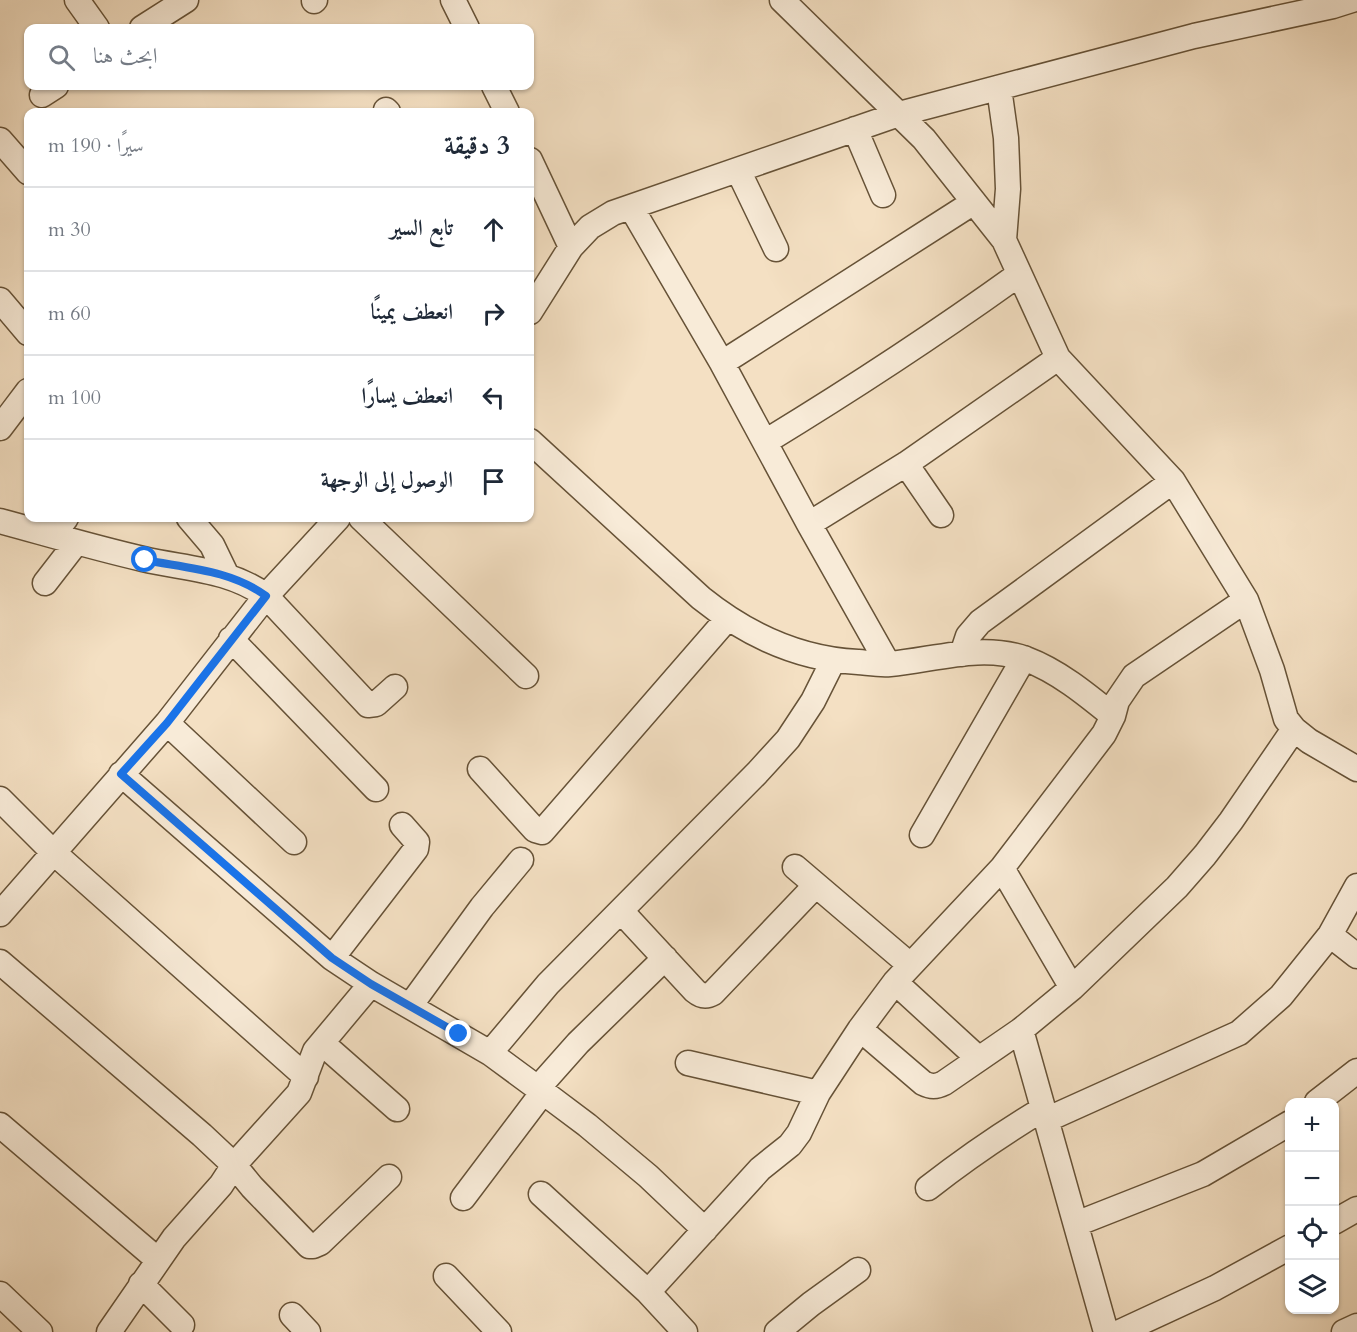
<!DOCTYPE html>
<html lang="ar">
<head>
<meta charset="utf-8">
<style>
  body { margin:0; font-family:Cardo,Amiri,serif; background:#f6f6f7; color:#1f2937; direction:rtl }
  .controls { position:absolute; right:18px; bottom:18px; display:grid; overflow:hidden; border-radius:12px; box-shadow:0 2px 4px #0004 }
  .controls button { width:54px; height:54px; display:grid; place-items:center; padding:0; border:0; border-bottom:2px solid #e0e1e3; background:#fff; color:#1f2937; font:30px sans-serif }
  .stop { position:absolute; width:18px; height:18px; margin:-14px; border:4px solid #1a73e8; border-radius:50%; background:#fff }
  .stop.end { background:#1a73e8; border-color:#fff; box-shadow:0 2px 6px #0008 }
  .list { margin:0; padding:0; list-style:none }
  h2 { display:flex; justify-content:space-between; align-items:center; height:78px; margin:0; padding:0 24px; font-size:26px }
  h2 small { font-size:20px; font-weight:400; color:#747a83 }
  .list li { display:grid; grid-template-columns:39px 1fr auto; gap:18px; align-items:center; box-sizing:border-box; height:84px; padding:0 24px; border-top:2px solid #e0e1e3 }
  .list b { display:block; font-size:22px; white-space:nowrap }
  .list em { font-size:20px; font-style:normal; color:#747a83 }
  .icon { flex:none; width:33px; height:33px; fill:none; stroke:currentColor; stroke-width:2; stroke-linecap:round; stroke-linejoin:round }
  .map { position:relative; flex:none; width:1357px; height:1332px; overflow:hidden; direction:ltr }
  .search { position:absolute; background:#fff; box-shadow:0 2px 4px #0004; left:24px; top:24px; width:510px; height:66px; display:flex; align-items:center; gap:15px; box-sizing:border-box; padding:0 21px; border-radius:12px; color:#747a83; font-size:22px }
  .panel { position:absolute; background:#fff; box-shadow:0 2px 4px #0004; left:24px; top:108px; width:510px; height:414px; border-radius:12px; direction:rtl }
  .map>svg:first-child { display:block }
</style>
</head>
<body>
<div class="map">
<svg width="1357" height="1332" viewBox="0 0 1357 1332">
  <rect width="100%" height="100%" fill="#f4e0c3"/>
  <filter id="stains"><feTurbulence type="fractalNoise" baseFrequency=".00333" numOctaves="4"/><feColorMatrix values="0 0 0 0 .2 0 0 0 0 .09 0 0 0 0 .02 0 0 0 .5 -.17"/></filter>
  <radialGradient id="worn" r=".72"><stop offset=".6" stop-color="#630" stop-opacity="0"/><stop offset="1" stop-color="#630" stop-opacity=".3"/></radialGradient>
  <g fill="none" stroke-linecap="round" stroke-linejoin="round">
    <defs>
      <path id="minor" d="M77 0 97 28
        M453 0 467 28
        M782 0 924 139 1004 240 1058 358 1173 481 1246 600 1272 670 1286 719 1294 729 1309 741 1357 769
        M314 1 315 0
        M142 28 186 0
        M494 86 507 112
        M999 88 1006 138 1008 189 1004 240
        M42 95 56 86
        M386 110 388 112
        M855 129 883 195
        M0 140 28 172
        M530 160 571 247
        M738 170 776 249
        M631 207 722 363 809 524 888 664
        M0 300 28 333
        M530 312 571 247 590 227 613 213 899 114 1194 36 1333 6 1352 0
        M722 363 974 202
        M0 428 28 391
        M530 441 701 598C747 635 798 659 858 662 869 663 880 665 890 664 934 660 982 643 1026 659 1058 671 1086 694 1113 716
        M765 442C852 389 936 334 1018 275
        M906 464 941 515
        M189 518 212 545 227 576
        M361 518 526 676
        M0 521C48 534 95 548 143 559 185 569 230 569 266 596L368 705 376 704 395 687
        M809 524 906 464 1058 358
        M53 535 66 518
        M45 583 76 543
        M231 639 376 789
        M962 654 968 636 980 622 1173 481
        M167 723 294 842
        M480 769 535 830 542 832 727 619
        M121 774 332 958 371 984 490 1053 543 1092 587 1125 648 1176 705 1230
        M0 799 53 852 306 1077
        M922 835 1024 658
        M795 867 910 965
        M1002 868 1072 988
        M621 911 695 991C701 996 706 997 713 993L816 885
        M0 914 167 723 266 596 338 518
        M1330 935 1357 956
        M332 958 416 849 417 842 402 825
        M0 962 202 1135 234 1165 252 1187 309 1246H313L320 1243 389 1177
        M895 982 979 1059
        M410 1006 482 907 521 860
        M860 1029 923 1083C931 1087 936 1087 944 1083L1021 1030 1072 988 1177 887 1205 855 1231 821 1294 729
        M1021 1030 1106 1332
        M322 1043 397 1109
        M490 1053 548 984 757 773 788 739 813 701 833 661
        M688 1063 818 1093
        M538 1088 578 1043 665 958
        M1317 1102 1357 1071
        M1046 1120 1239 1033 1281 996 1330 935 1357 886
        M0 1125 158 1260
        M928 1188C965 1159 1003 1133 1043 1109
        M541 1194 648 1292 685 1332
        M463 1198 543 1092
        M1334 1222 1357 1209
        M1076 1224 1203 1174 1290 1123
        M446 1276 499 1332
        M141 1284 182 1325
        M648 1292 760 1169 790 1145 799 1133 818 1093 860 1029 895 982 1002 868 1104 734 1113 716 1117 701 1134 676 1246 600
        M0 1294 40 1332
        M292 1315 308 1332
        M109 1332 174 1238 221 1185 234 1165 299 1093 315 1051 371 984
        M777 1332 811 1304 858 1270
        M1120 1332 1215 1288 1290 1247
        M1344 1332 1357 1326"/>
    </defs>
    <use href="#minor" stroke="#665237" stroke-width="27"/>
    <use href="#minor" stroke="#f8ebd8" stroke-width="24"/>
  </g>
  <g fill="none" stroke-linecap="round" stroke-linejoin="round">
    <path stroke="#1a73e8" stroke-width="8" d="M145 560C186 568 231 570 266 596L167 723 121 774 332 958 371 984 459 1034"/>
  </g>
  <rect width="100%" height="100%" filter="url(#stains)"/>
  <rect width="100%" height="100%" fill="url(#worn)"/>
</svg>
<div class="controls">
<button>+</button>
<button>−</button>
<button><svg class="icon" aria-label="locate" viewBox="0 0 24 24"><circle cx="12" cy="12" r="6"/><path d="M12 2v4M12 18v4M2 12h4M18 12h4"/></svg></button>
<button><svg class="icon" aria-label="layers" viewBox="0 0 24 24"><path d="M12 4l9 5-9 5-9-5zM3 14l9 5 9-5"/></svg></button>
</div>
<div class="stop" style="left:145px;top:560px"></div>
<div class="stop end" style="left:459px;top:1034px"></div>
<div class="search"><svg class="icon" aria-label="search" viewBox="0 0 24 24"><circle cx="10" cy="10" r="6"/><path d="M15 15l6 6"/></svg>ابحث هنا</div>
<section class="panel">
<h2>3 دقيقة<small>سيرًا · 190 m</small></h2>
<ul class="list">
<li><svg class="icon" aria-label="ahead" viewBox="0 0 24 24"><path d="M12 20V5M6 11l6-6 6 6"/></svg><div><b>تابع السير</b></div><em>30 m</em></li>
<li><svg class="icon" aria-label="right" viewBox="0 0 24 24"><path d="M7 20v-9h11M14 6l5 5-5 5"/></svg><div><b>انعطف يمينًا</b></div><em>60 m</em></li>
<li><svg class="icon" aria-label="left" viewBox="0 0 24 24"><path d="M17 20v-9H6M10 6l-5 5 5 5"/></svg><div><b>انعطف يسارًا</b></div><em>100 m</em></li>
<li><svg class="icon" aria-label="arrive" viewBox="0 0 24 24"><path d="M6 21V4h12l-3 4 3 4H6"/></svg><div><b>الوصول إلى الوجهة</b></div></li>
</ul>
</section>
</div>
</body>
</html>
